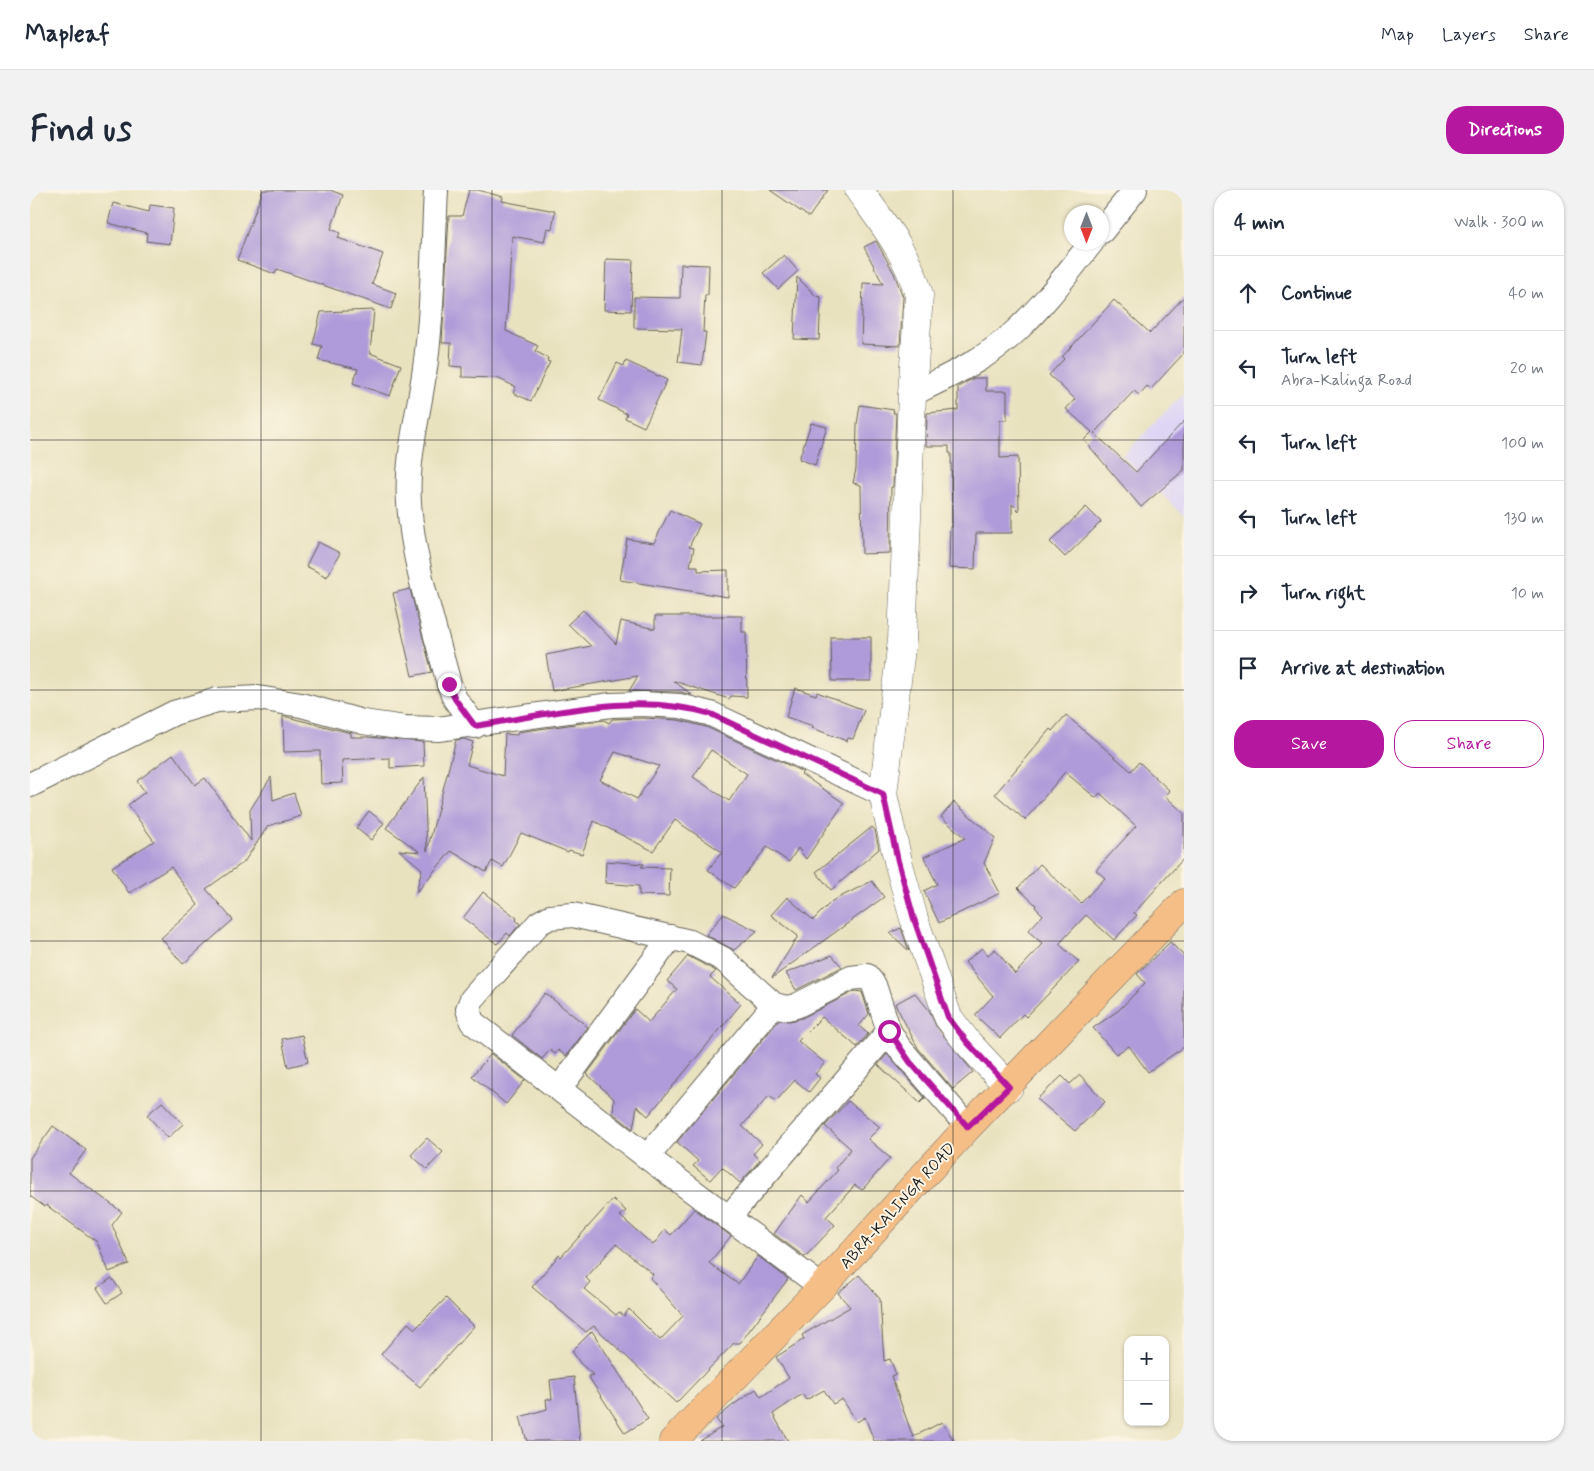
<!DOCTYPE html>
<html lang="en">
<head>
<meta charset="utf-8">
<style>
  body { margin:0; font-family:Mynerve,sans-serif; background:#f2f2f3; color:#1f2937 }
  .controls { position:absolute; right:15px; bottom:15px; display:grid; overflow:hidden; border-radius:10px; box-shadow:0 1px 4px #0004 }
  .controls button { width:45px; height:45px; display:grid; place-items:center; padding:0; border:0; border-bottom:1px solid #e0e1e3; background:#fff; color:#1f2937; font:25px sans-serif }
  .compass { position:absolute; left:1034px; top:15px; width:45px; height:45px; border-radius:50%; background:#fff; box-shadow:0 1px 4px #0004; rotate:180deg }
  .stop { position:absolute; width:15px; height:15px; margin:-11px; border:4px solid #b5179e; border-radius:50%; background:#fff }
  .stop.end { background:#b5179e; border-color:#fff; box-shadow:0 1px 5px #0008 }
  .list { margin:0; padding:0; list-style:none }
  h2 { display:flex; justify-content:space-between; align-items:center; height:65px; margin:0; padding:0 20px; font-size:21px }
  h2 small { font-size:16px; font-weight:400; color:#747a83 }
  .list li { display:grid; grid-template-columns:32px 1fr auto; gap:15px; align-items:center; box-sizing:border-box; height:75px; padding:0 20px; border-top:1px solid #e0e1e3 }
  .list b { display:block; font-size:19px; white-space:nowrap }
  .list p { margin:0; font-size:16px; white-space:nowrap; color:#747a83 }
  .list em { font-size:16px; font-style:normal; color:#747a83 }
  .actions { display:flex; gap:10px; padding:15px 20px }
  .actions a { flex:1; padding:11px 0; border:1px solid #b5179e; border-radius:20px; text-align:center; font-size:18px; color:#b5179e }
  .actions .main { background:#b5179e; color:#fff }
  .icon { flex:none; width:28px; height:28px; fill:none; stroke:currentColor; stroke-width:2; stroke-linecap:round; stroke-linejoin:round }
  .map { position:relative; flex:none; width:1154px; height:1251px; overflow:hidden; border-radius:20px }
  header { display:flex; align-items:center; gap:30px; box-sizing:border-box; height:70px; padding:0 25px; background:#fff; border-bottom:1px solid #e0e1e3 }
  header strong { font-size:24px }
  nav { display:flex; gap:28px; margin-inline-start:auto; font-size:18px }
  .intro { display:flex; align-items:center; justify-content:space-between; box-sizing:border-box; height:120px; padding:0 30px }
  h1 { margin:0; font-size:35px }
  .button { padding:12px 22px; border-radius:20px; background:#b5179e; color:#fff; font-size:18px; font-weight:700 }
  main { display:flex; gap:30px; padding:0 30px }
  aside { flex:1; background:#fff; border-radius:20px; box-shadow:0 1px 4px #0004 }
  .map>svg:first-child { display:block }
</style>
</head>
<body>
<header>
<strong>Mapleaf</strong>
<nav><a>Map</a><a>Layers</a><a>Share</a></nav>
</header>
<div class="intro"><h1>Find us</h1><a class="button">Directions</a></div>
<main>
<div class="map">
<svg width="1154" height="1251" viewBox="0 0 1154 1251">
  <rect width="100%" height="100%" fill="#fcf5e5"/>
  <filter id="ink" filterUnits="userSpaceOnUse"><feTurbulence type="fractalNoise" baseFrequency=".02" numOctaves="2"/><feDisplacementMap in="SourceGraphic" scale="10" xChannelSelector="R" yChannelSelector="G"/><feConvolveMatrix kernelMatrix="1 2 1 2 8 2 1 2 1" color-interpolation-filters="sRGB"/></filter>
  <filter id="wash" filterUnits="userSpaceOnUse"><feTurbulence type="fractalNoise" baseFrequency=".0096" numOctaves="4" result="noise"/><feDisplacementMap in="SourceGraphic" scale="20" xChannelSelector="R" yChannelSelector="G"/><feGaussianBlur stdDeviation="1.12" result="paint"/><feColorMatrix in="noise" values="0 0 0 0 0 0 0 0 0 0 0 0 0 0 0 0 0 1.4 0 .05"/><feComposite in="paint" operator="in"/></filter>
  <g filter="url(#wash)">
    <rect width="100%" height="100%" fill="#e9e2bf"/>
    <path fill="#ded5f5" d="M1154 203V326L1092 266Z"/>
    <g id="blocks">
      <path fill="#af9bd9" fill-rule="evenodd" d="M233 0H300L313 5 301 39 310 43 308 48 353 64 342 94 366 103 361 119 247 79 245 84 207 70Z
        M439 0H448L473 7 472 11 525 21 522 39 517 38 514 52 482 46 476 141 508 156 505 161 518 168 517 171 520 172 501 211 483 203 486 197 467 188 432 187V177L420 176 421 153H412L419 26H432Z
        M740 0H798L779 27Z
        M83 13 119 22 120 15 144 18 140 54 116 51 117 43 78 33Z
        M846 51 864 83 873 107 870 156 831 154 833 93 853 94 834 57Z
        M754 65 768 81 748 99 733 83Z
        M576 69 603 70 601 121 574 120Z
        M651 74 679 75 678 105H675L673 142H676L672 175 648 172 652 139 604 138V107L650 108Z
        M767 87 786 106 791 107 789 150 764 149Z
        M1154 107V163L1121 199 1117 196 1109 205 1104 201 1064 243 1106 282 1154 231V280L1111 317 1054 250 1062 242 1036 219 1045 209 1019 185 1034 169 1032 167 1084 110 1120 143Z
        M344 120 340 163 371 175 360 206 323 193 328 179 288 170 292 156 283 154 291 122Z
        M596 171 637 190 614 237 595 228 597 224 569 210 587 173 594 176Z
        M944 188H956V201H977V230H970V268L988 267 989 321 982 314V343H946L945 379 919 378 920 337H922L921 263H919V256H896L897 223 928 220V197Z
        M830 215 864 220 863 223H866L863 297H861L860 363 832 364 831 295 823 293 826 279 827 234Z
        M781 233 797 237 785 275 769 269Z
        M1056 317 1071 332 1035 367 1020 352Z
        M640 320 670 334 659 357 664 358 660 376H668V381L698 380V407L590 390 597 349 624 353Z
        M288 352 310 363 297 387 276 376Z
        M380 399 402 482 382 486 363 403Z
        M553 420 586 454 591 431 625 439V426H712V442H716L717 507 701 506 699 509 644 491 662 505 651 502 599 501 608 486 522 501 516 465 561 456 538 434Z
        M801 447H841V491H802Z
        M765 498 786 505 787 502 834 520 823 549 818 548 817 551 782 538 783 536 756 527Z
        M1036 525 1101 581 1109 572 1140 601 1135 606 1154 623V668L1104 723 1107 725 1084 750 1056 725 1029 754 1049 772 996 827 993 824 970 848 945 825 963 806 935 772 952 758 958 765 965 759 985 784 1013 754 998 741 1013 725 1005 717 1006 715 988 698 1010 674 1051 713 1075 688 1066 680 1106 636 1070 603 1066 608 1035 582 995 630 965 604 1020 539 1022 541Z
        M253 526 321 543V547H338L393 552 394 576 360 578V568L312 570 313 593 291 594 290 561 254 562Z
        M613 528 648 530 676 537 773 582 771 584 814 613 776 669 768 658 759 672 737 657 704 698 678 680 692 662 645 630 623 661 564 631 552 664 539 660 538 662 491 643 473 677 462 671 456 682 421 661 386 703 392 679 369 660 390 662 356 638 394 587 397 661 426 550 434 549 443 552 437 575 473 586 475 544 487 545 488 542 574 530 579 533 582 529ZM681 560 717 584 699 611 663 587ZM585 562 629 576 607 609 570 590Z
        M143 564 165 595 175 588 221 651 220 620 241 587 243 610 264 603 271 626 238 636 214 672 176 699 203 730 153 774 131 748 168 715 141 677 99 703 82 677 124 651 98 615 115 602 107 591Z
        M924 612 965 648 954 673 970 703 909 733 894 701 907 694 894 667 935 648 911 627Z
        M339 621 354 633 341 650 326 638Z
        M842 637 845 640 849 659 801 700 786 682Z
        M576 671 614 674 611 677 640 678 639 706 609 705V696L575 693Z
        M842 691 854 707 742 788 768 746 741 725 757 707 783 730 802 711Z
        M453 702 487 728 486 730 490 734 480 746 477 743 467 754 433 728Z
        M693 724 727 741 704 760 676 745Z
        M871 738 879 761 860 743Z
        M1140 752 1154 766V857L1118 882 1099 856 1086 864 1063 838 1089 820 1115 793 1107 784Z
        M802 765 812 777 766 800 756 783Z
        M658 766 686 781 680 787 711 814 618 926 607 916 603 939 583 923 584 909 557 884 605 819 619 832 647 799 637 791Z
        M825 801 832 802 839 824 829 836 838 844 827 857 792 827 768 851 795 873 785 884 790 888 779 902 765 890 746 911 739 906 712 936 732 954 723 964 730 970 710 993 692 977 680 990 663 976 668 971 647 952 749 830 760 831 772 828Z
        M515 803 558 837 536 866 528 860 525 864 520 860 512 869 482 845Z
        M885 803 899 820 906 836 943 882 923 899 888 858 865 814Z
        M272 845 278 872 258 877 252 849Z
        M461 864 495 890 476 914 442 886Z
        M857 864 895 908 890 913 848 875Z
        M1050 885 1075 912 1045 941 1007 909 1032 886 1040 894Z
        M818 911 850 937 838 949 860 968 832 1000 825 995 796 1027 805 1035 775 1067 744 1044 772 1005 779 1012 808 980 805 978 821 959 795 936Z
        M132 912 153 934 138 948 117 925Z
        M23 936 56 960 39 983 92 1022 82 1035 99 1074 79 1082 67 1052 16 1015 15 1017 0 1006V968Z
        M397 948 413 962 397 979 381 965Z
        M583 1009 596 1021 590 1026 623 1055 635 1040 641 1045 664 1019 701 1046 679 1073 708 1094 728 1066 758 1089 710 1153H704L646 1213 564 1136 556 1142 502 1097 529 1065 531 1067ZM586 1054 623 1084 620 1088 653 1126 630 1150 599 1119 594 1126 589 1122 586 1125 554 1099 560 1092 556 1088Z
        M829 1085 850 1109 854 1171 860 1169 866 1184 861 1186 883 1247 912 1232 924 1251H844L835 1227 827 1232 812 1209 803 1214 794 1200 776 1210 772 1204 743 1224 758 1251H670L692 1237 686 1229 703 1215 726 1199 731 1207 759 1188 746 1167 774 1149 772 1145 820 1117 808 1103Z
        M82 1088 92 1103 77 1113 67 1098Z
        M416 1108 444 1136 390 1197 351 1164 378 1133 385 1139Z
        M562 1141 618 1229 595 1243 558 1186 563 1185 550 1173 542 1161Z
        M544 1187 550 1251H497L490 1227 517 1219 516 1209H522L520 1190Z"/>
    </g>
  </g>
  <g filter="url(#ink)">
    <use href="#blocks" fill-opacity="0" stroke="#646155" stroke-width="1"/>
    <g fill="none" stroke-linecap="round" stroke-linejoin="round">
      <defs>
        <path id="minor" d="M406 0C403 59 403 119 395 178 389 222 376 268 379 313 383 373 404 436 419 494L425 509 445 536
          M1072 41 1105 0
          M882 204C919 186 957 169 987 140 1015 114 1038 82 1062 52
          M0 595 144 523 187 510 228 508 271 515 333 532 375 538 408 539 581 515 613 514 650 516 681 524 853 604
          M529 899 641 747
          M617 967 744 815
          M698 1028 859 841
          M792 1097 617 967 442 832 438 819 442 809 509 733 520 727 543 725 660 752 693 769 744 815 757 818 766 816 821 788 837 786 844 795 859 841 868 856 938 937"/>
        <path id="tertiary" d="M829 0C852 32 879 66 889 105L882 204 872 450 853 604 868 671 884 729 918 827 937 852 979 897"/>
        <path id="primary" d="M643 1251 792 1097 938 937 1154 713"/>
      </defs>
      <use href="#minor" stroke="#646155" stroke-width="26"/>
      <use href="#tertiary" stroke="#646155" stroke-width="29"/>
      <use href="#primary" stroke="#646155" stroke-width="29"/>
      <use href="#minor" stroke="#fff" stroke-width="24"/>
      <use href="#tertiary" stroke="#fff" stroke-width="28"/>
      <use href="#primary" stroke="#f6be87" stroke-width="28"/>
    </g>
  </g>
  <g fill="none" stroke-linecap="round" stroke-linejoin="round" filter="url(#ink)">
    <path stroke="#b5179e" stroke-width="6" d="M419 494 425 509 445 536C522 524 604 501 681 524L853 604 868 671 884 729 918 827 937 852 979 897 938 937 880 872 859 841"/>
  </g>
  <path fill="none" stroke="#1c1c1c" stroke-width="1" stroke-opacity="0.55" d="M231 0V1251M462 0V1251M692 0V1251M923 0V1251M0 250H1154M0 500H1154M0 751H1154M0 1001H1154"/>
  <g text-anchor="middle" stroke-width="4" stroke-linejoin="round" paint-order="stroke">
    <g font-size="16" fill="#1c1c1c" stroke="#fcf5e5">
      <text transform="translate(867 1015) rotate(-48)" y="6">ABRA-KALINGA ROAD</text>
    </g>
  </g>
</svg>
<div class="controls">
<button>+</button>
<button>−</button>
</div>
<svg class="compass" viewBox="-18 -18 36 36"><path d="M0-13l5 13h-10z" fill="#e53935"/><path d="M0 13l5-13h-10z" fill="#747a83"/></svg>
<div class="stop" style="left:859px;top:841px"></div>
<div class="stop end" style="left:419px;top:494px"></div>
</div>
<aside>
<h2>4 min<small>Walk · 300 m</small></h2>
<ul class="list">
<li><svg class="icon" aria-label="ahead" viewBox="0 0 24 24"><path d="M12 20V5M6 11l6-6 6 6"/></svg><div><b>Continue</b></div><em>40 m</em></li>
<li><svg class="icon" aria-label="left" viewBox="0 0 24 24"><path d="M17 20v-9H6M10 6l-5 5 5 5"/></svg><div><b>Turn left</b><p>Abra-Kalinga Road</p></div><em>20 m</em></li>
<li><svg class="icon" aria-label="left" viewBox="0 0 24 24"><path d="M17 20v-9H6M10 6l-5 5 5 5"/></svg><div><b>Turn left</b></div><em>100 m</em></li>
<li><svg class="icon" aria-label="left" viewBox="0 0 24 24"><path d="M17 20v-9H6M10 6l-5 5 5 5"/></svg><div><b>Turn left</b></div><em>130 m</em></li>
<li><svg class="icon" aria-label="right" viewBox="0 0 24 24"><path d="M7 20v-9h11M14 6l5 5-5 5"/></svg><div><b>Turn right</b></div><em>10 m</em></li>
<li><svg class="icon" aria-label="arrive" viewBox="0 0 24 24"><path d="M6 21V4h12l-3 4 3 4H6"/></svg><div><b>Arrive at destination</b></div></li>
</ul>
<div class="actions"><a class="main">Save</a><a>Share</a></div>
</aside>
</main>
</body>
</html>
